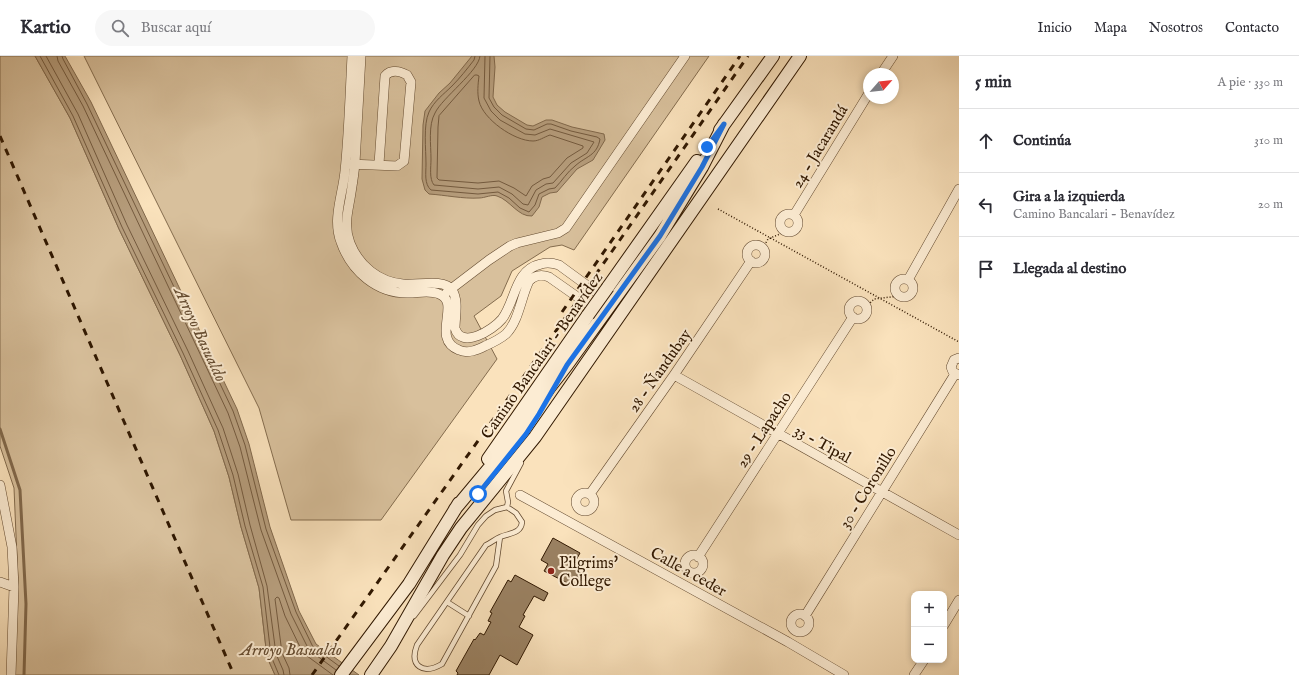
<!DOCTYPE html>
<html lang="es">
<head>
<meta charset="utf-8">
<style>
  body { margin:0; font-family:"IM FELL English",serif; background:#f7f7f7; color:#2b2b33 }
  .controls { position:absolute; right:12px; bottom:12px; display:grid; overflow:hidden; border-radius:8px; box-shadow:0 2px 6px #0003 }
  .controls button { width:36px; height:36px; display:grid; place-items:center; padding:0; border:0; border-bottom:1px solid #e1e1e2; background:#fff; color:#2b2b33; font:20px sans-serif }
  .compass { position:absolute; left:863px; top:12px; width:36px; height:36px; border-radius:50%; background:#fff; box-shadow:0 2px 6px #0003; rotate:62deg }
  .stop { position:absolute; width:12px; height:12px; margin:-9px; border:3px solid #1a73e8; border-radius:50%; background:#fff }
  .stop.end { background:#1a73e8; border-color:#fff; box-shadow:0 1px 4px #0008 }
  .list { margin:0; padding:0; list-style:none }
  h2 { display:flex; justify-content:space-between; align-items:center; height:52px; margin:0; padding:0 16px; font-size:17px }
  h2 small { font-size:13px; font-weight:400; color:#7c7c81 }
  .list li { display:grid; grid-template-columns:26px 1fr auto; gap:12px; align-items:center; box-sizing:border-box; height:64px; padding:0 16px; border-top:1px solid #e1e1e2 }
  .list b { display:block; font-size:15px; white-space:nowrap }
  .list p { margin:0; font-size:13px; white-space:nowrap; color:#7c7c81 }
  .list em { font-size:13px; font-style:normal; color:#7c7c81 }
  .icon { flex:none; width:22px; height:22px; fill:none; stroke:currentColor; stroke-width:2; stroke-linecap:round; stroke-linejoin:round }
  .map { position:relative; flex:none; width:959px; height:619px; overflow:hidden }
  header { display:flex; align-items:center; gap:24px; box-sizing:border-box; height:56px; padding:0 20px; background:#fff; border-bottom:1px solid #e1e1e2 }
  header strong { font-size:19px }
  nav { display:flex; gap:22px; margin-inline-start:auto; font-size:14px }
  .search { width:280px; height:36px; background:#f7f7f7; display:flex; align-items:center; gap:10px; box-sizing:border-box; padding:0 14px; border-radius:22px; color:#7c7c81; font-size:15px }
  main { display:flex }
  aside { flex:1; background:#fff }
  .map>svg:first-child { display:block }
</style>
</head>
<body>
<header>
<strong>Kartio</strong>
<div class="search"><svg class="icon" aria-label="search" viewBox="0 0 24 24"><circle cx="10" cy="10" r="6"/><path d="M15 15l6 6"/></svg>Buscar aquí</div>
<nav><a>Inicio</a><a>Mapa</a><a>Nosotros</a><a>Contacto</a></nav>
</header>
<main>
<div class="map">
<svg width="959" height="619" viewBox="0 0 959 619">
  <rect width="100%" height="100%" fill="#fae2bc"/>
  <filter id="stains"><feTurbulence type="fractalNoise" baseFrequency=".005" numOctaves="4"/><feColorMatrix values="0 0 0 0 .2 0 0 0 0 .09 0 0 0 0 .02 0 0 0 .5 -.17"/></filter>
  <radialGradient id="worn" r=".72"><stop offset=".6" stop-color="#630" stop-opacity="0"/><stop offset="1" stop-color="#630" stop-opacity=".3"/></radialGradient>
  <path fill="#d8c09c" stroke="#846c4e" d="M0 0H35L70 62 119 173 180 299 214 375 229 421 241 471 259 532 267 601 275 619H15L18 526 14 432 0 390Z
    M84 0H709L574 194 562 189 550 191 512 215 501 240 474 260 497 303 381 464H291L259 352Z"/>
  <path fill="#b69d7c" stroke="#81684b" d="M35 0H65L91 46 237 353 249 388 270 471 299 555 316 588 359 619H275L267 601 259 532 241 471 229 421 214 375 180 299 119 173 70 62Z
    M472 0H494L495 11 493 41 497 49 505 56 527 69 533 70 546 64H552L572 71 604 78 605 84 593 104 577 113 557 136 550 137 542 141 539 151 532 160C518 161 510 144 497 140 492 138 485 142 479 142 463 143 445 139 429 138L425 134 422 123 423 69 425 55 439 37 450 27Z"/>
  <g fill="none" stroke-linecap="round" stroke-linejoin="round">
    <path stroke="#745a3e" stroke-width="1" d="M40 0 73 60 122 171 183 297 218 374 233 419 245 470 263 531 271 600 279 619
      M46 0 78 58 127 169 188 295 223 372 238 418 250 469 267 530 276 598 283 614 284 619
      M57 0 58 5 83 50 228 357 240 391 261 474 291 558 309 594 336 614
      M62 0 63 3 87 48 233 355 245 389 266 473 296 556 313 591 339 610
      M475 0 474 4C467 13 460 22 452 30 444 38 434 45 429 56 423 69 426 93 426 108 426 117 424 128 431 134L478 138 498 136 509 142 520 152 529 156 535 149 539 138 549 133 555 132C562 125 567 116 575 110 586 100 597 100 600 83L597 81 571 75 551 68H547L534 74 526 73 502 59 494 51 489 42 490 0
      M480 0C479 15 442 42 435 57 428 69 431 89 431 103 431 111 429 123 434 129L478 133 499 131 512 138 523 148 528 149 536 134 546 128 553 127 571 107 587 97 594 86 550 73 535 79 525 78 500 64 491 55 484 42 485 0
      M475 19H477L479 20C478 28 477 37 479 45 483 63 514 85 533 85 539 85 544 81 550 79L583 90V92L567 102 550 121 543 123 532 130 526 140 514 132 499 125 478 127 439 124 437 122 438 71 439 60Z
      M290 619 289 612 282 597 275 543 277 541 279 542 285 560 303 597 333 619"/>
    <path stroke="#81684b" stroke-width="3" d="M0 373 20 434 26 548 24 619"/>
  </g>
  <path fill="#9a8162" stroke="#311801" d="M553 482 580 497 575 506 582 510 577 520 580 522 575 531 544 515 548 508 541 504Z
    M515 519 548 537 544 545 534 540 523 559 525 560 519 571 533 579 517 609 500 599 489 619H457L458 617 456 615 474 583 475 584 480 577 484 579 491 566 488 565 492 557 490 556 508 524 511 526Z"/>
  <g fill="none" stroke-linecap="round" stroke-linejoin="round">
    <defs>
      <path id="service" d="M507 451 508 446 506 435 521 407
        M447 546 469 560
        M414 560 460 499 478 469 486 460 495 454 507 451 516 457 522 466C521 478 509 477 500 481 495 483 491 487 486 489L417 589C409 610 423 619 442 608L496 510 500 481"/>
      <path id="minor" d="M352 0C350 38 349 77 345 115 343 138 332 163 341 186 351 215 377 238 409 237 418 237 430 234 439 238 462 246 430 283 459 294 468 298 477 294 485 290 492 287 500 283 506 278 519 265 521 241 529 225 535 219 541 218 549 221L603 259
        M361 0C359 35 357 71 355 107 354 119 352 131 350 143 347 159 344 171 350 187 359 210 379 226 403 228 415 230 444 222 452 234 459 244 455 261 455 272 461 294 493 274 502 263 516 245 514 214 541 208 548 206 553 207 559 209L611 247
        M881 18 893 0
        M349 108 397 110 404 105 411 26 407 19C400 15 391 13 385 20L379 108
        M780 167a9 9 0 1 1 18 0a9 9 0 1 1-18 0Z
        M794 159 869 37
        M747 198a9 9 0 1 1 18 0a9 9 0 1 1-18 0Z
        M895 232a9 9 0 1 1 18 0a9 9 0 1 1-18 0Z
        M908 224 959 133
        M447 236 489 204 510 190 517 187 558 177 566 172 685 0
        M849 254a9 9 0 1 1 18 0a9 9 0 1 1-18 0Z
        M959 302 954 304 951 311 953 316 959 319
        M674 319 959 479
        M0 429 12 491 14 531 11 619
        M576 446a9 9 0 1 1 18 0a9 9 0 1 1-18 0Z
        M590 438 674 319 751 205
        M520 439 788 586 844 619
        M685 508a9 9 0 1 1 18 0a9 9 0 1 1-18 0Z
        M698 501 853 261
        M0 526 14 531
        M791 567a9 9 0 1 1 18 0a9 9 0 1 1-18 0Z
        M805 560 955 318
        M944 569 959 544
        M914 619 924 604"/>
      <path id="secondary" d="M720 74 773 0
        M608 231 697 105
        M488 403 588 259
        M455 453 516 380 549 332 567 309 660 180 702 111 724 68
        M341 619 409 528 459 447
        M371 619 391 590 443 499 461 472 535 381 800 0"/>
    </defs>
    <use href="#service" stroke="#634a30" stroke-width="6"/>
    <use href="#minor" stroke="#634a30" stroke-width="10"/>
    <use href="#secondary" stroke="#311801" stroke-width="14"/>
    <path stroke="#311801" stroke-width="1.5" stroke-dasharray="1 2" stroke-linecap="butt" d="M718 153 959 286
      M763 192 768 183 787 175
      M866 251 874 243 899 240"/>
    <use href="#service" stroke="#fcecd3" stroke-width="4.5"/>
    <use href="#minor" stroke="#fcecd3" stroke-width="9"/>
    <use href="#secondary" stroke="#fcecd3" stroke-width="12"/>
    <path stroke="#311801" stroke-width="3" stroke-dasharray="7 7" stroke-linecap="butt" d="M0 80 234 619
      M562 256 740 0
      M312 619 592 224 748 0"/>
    <defs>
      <path id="secondary-bridge" d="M588 259 608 231"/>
    </defs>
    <use href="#secondary-bridge" stroke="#311801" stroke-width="14" stroke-linecap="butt"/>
    <use href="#secondary-bridge" stroke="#fcecd3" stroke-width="12"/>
  </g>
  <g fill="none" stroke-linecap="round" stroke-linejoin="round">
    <path stroke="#1a73e8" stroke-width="5" d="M478 438 526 378 539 358 567 309 660 180 702 111 724 68 707 91"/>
  </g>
  <circle fill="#8f2418" stroke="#fcecd3" stroke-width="1.5" cx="551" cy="515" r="4"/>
  <g text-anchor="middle" stroke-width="4" stroke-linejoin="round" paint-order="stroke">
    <g font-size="16" fill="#311801" stroke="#fcecd3">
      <text transform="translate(819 90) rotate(-59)" y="6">24 - Jacarandá</text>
      <text transform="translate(541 299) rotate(-55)" y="6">Camino Bancalari - Benavídez</text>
      <text transform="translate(659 314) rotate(-55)" y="6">28 - Ñandubay</text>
      <text transform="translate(763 373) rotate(-57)" y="6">29 - Lapacho</text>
      <text transform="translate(823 387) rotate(29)" y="6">33 - Tipal</text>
      <text transform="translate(867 431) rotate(-58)" y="6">30 - Coronillo</text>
      <text transform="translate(689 515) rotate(29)" y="6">Calle a ceder</text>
    </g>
    <g font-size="16" fill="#311801" stroke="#fcecd3" text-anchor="start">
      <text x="559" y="512">Pilgrims'<tspan x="559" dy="18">College</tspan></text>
    </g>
    <g font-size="17" font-style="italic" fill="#664d32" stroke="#fcecd3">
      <text transform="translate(201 278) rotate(65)" y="6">Arroyo Basualdo</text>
      <text x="291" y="599">Arroyo Basualdo</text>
    </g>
  </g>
  <rect width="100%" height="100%" filter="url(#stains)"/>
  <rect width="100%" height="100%" fill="url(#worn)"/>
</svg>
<div class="controls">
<button>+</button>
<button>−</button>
</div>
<svg class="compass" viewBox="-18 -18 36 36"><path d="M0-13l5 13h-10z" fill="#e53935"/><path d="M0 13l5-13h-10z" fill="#7c7c81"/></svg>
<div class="stop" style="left:478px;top:438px"></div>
<div class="stop end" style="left:707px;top:91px"></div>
</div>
<aside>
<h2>5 min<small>A pie · 330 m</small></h2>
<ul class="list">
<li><svg class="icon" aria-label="ahead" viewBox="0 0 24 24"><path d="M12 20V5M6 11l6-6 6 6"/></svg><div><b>Continúa</b></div><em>310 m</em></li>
<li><svg class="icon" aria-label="left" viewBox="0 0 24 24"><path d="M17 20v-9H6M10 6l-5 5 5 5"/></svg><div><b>Gira a la izquierda</b><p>Camino Bancalari - Benavídez</p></div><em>20 m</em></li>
<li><svg class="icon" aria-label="arrive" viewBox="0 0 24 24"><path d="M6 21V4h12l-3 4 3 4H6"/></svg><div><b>Llegada al destino</b></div></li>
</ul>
</aside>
</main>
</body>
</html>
